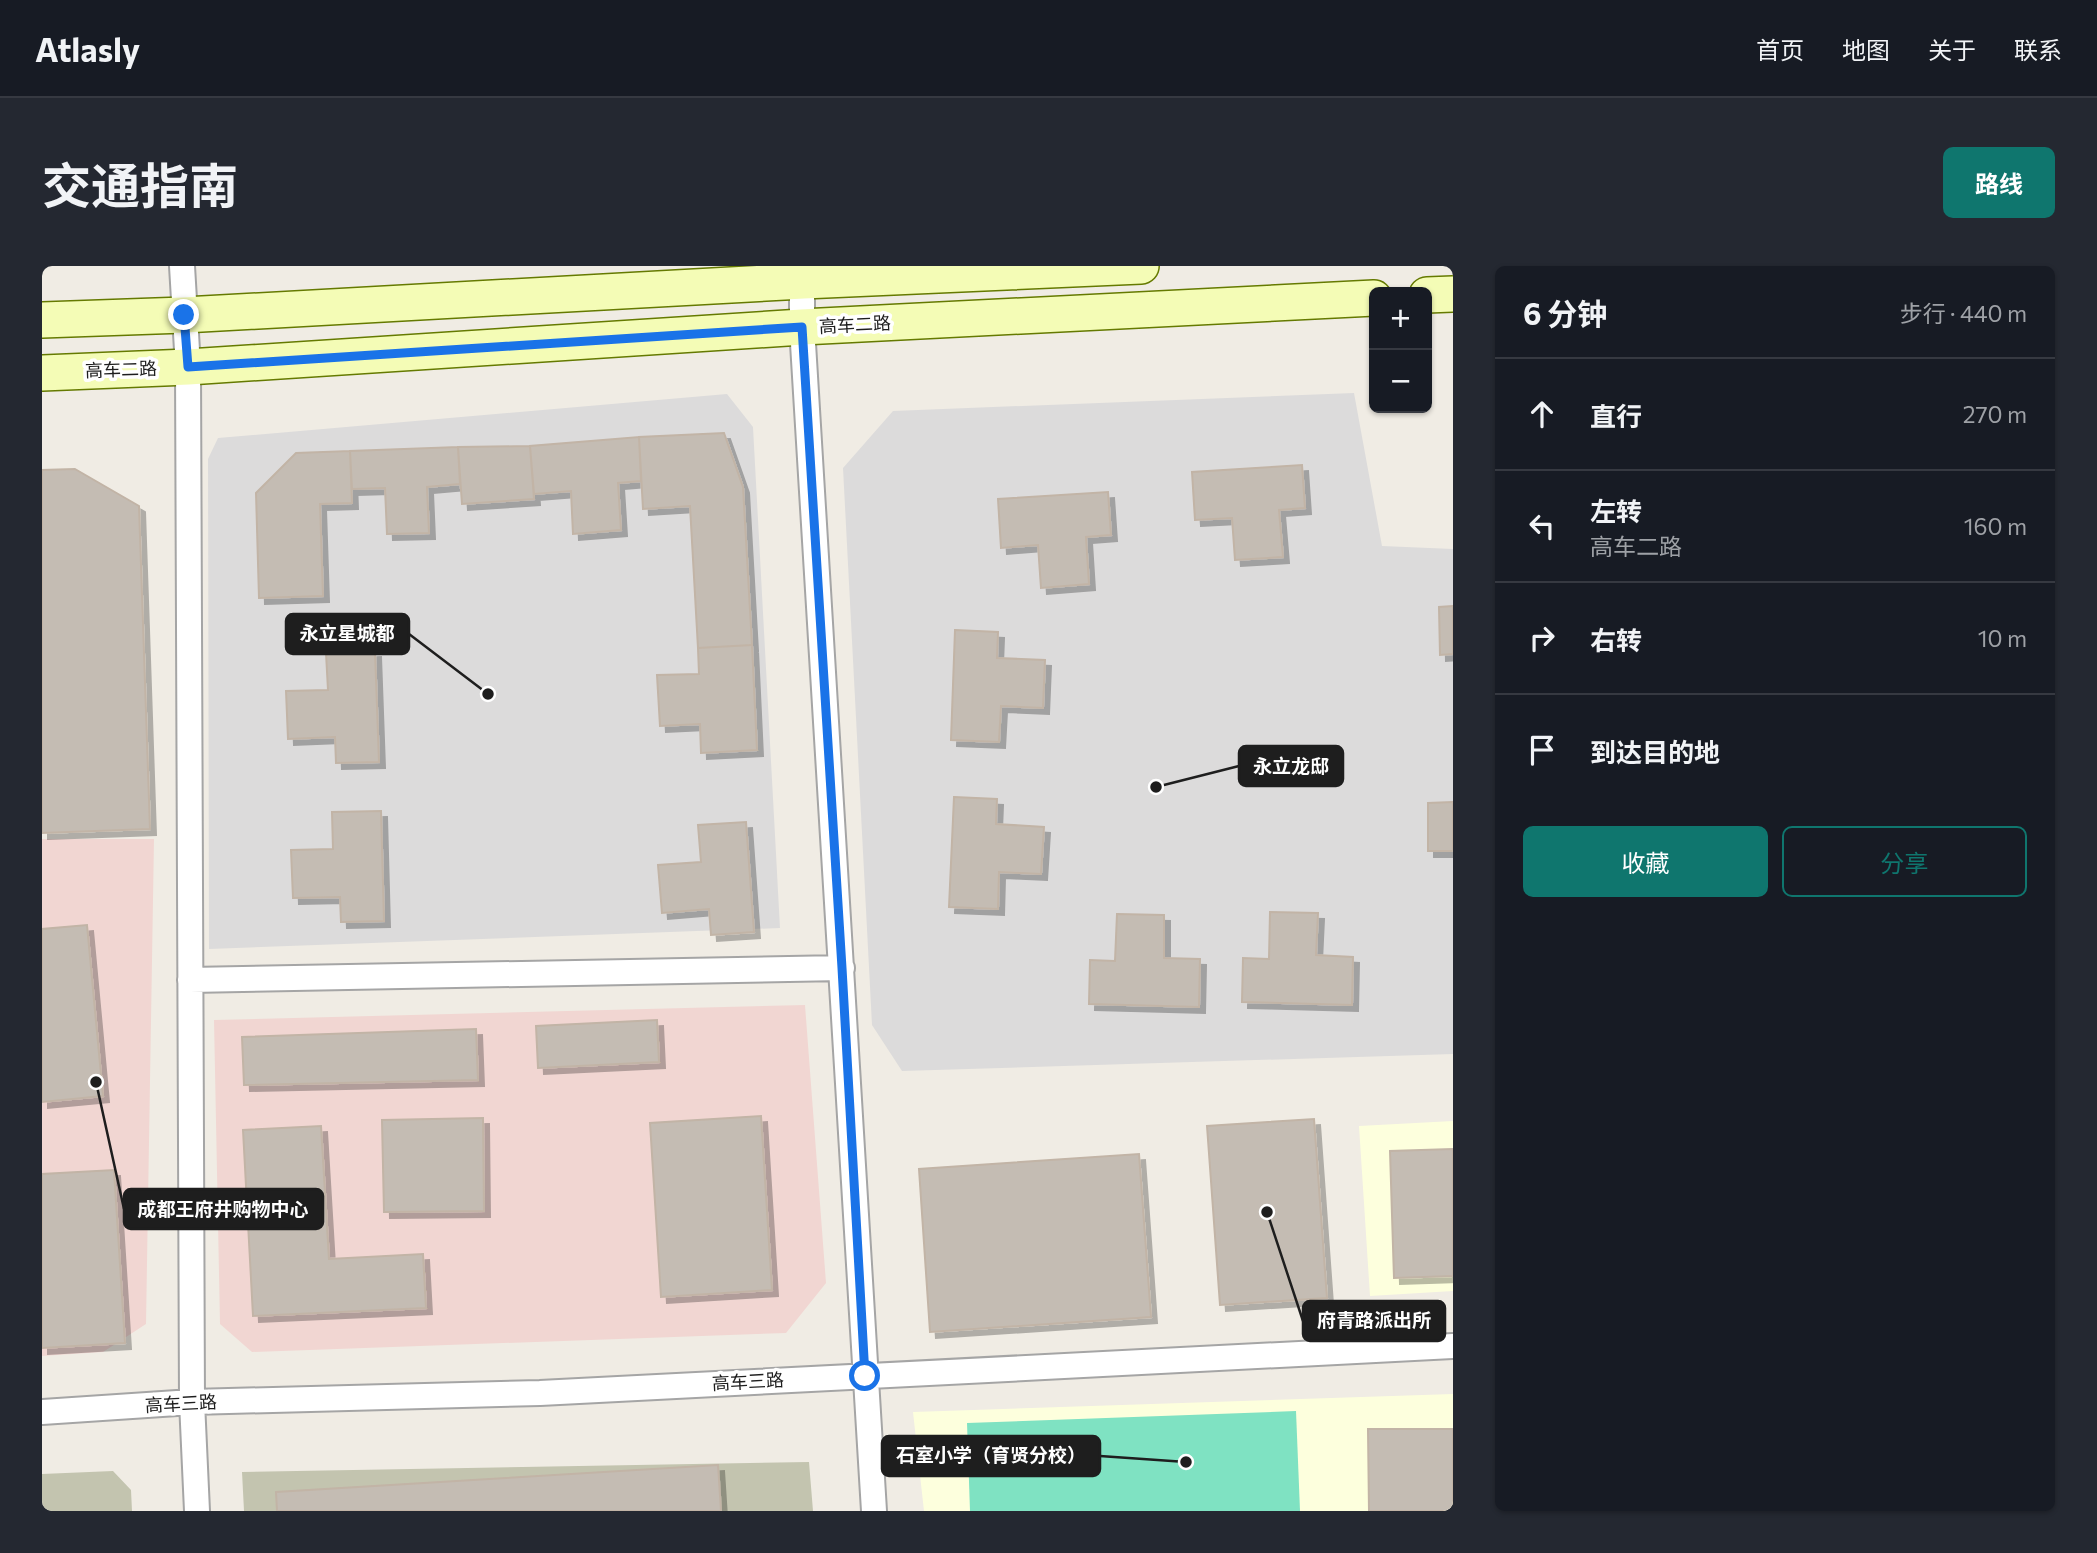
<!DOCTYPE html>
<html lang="zh">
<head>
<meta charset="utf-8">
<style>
  body { margin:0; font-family:Commissioner,"Noto Sans SC",sans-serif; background:#242831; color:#f1f3f6 }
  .controls { position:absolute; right:21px; top:21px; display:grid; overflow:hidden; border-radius:10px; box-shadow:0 2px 5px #0004 }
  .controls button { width:63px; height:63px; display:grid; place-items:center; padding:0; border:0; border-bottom:2px solid #363941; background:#171b24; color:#f1f3f6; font:35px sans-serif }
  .stop { position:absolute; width:21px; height:21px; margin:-16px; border:5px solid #1a73e8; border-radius:50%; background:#fff }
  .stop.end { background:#1a73e8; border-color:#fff; box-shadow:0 2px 7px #0008 }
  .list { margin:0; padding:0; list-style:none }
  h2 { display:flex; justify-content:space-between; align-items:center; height:91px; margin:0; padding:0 28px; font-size:30px }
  h2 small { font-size:23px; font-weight:400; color:#9ea1a6 }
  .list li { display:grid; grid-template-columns:46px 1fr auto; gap:21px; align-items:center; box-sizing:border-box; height:112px; padding:0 28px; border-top:2px solid #363941 }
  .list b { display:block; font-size:26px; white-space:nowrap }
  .list p { margin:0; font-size:23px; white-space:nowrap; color:#9ea1a6 }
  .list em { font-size:23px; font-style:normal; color:#9ea1a6 }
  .actions { display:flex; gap:14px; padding:21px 28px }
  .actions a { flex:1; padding:16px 0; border:2px solid #0f766e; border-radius:10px; text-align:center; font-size:24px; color:#0f766e }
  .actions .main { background:#0f766e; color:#fff }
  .icon { flex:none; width:38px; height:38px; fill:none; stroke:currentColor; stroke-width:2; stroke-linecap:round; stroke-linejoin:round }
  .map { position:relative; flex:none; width:1411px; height:1245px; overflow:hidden; border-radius:10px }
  header { display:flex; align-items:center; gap:42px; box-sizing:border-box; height:98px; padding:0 35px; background:#171b24; border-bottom:2px solid #363941 }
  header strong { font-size:33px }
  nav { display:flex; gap:38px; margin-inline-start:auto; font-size:24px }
  .intro { display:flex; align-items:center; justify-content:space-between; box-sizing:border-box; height:168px; padding:0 42px }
  h1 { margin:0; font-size:49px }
  .button { padding:18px 32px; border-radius:10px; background:#0f766e; color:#fff; font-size:24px; font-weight:700 }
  main { display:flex; gap:42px; padding:0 42px }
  aside { flex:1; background:#171b24; border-radius:10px; box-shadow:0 2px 5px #0004 }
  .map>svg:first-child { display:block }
</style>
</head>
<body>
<header>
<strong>Atlasly</strong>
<nav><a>首页</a><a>地图</a><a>关于</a><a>联系</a></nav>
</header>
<div class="intro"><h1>交通指南</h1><a class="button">路线</a></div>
<main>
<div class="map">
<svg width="1411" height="1245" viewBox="0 0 1411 1245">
  <defs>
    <filter id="shadow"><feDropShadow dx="6" dy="6" stdDeviation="0" flood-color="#0004"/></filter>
  </defs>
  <rect width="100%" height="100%" fill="#f0ece4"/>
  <path fill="#dcdbdb" d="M1312 127 1340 280 1411 283V788L860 805 830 759 801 202 851 145Z
    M685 128 711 161 738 662 167 683 166 193 176 172Z"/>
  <path fill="#f1d6d2" d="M0 573H112L104 1058 61 1086 0 1090Z
    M763 739 784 1017 744 1067 210 1086 178 1058 172 754Z"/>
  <path fill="#fdffdd" d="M1411 855V1025L1328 1030 1317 860Z
    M1411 1128V1245H882L871 1146Z"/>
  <path fill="#c3c4af" d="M767 1196 771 1245H202L200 1206Z
    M71 1205 89 1224 90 1245H0V1208Z"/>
  <path fill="#7fe2c2" d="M1254 1145 1258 1245H928L925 1157Z"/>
  <path fill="#c4bcb3" stroke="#c2b4a6" stroke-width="2" filter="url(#shadow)" d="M682 167 701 221 710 379 656 382 648 240 601 243 597 171Z
    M597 171 599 215 576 217 579 264 531 268 529 225 492 228 488 180Z
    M488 180 492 233 420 238 416 181Z
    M416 181 418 218 385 221 387 267 345 268 343 222 310 223 308 185Z
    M308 185 310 237 278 238 281 330 217 332 214 227 254 187Z
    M1260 199 1263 242 1237 244 1241 291 1193 294 1190 252 1153 254 1150 206Z
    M33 203 97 240 108 563 0 567V204Z
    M1066 226 1069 269 1044 271 1047 318 999 322 996 279 959 282 956 233Z
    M1411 340V388L1398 389 1397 341Z
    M913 364 956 366 955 392 1003 394 1001 442 959 440 957 476 909 474Z
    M710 379 715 484 659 487 658 458 618 460 615 409 657 408 656 382Z
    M333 385 337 496 294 497 293 471 246 473 244 425 286 424 284 387Z
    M912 531 955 533 954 558 1002 561 999 608 957 606 956 643 907 641Z
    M1411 536V585H1386V537Z
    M339 545 342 655 299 656 298 631 251 632 249 584 291 583 290 546Z
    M704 556 712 666 669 669 667 643 620 647 616 599 659 596 656 559Z
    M1228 646 1276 647 1274 689 1311 691 1310 739 1200 736 1201 692 1227 693Z
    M1075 648 1122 649V692L1158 693 1157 741 1047 738 1048 694 1073 695Z
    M45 659 61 830 0 836V663Z
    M615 754 617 796 496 802 494 760Z
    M434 763 436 814 202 819 200 771Z
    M719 850 730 1024 619 1031 608 857Z
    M441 852 442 945 342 946 340 854Z
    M1272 853 1285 1032 1178 1039 1165 860Z
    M279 860 287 993 381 988 384 1042 211 1050 201 864Z
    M1411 883V1010L1352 1012 1348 885Z
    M1097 888 1109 1051 888 1066 877 903Z
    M72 904 83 1077 0 1082V908Z
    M1326 1163H1411V1245H1327Z
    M676 1199 679 1245H235L234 1226Z"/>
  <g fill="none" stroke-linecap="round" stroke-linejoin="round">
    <defs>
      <path id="street" d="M140 0 146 101 150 1136 155 1245
        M760 1V61L832 1245
        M148 714 800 702
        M0 1146 150 1136 498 1127 1411 1080"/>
      <path id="secondary" d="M1385 29 1411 28
        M0 54 142 49 761 15 1099 0
        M0 107 146 101 760 61 1332 32"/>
    </defs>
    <use href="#street" stroke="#a5a5a5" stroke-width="28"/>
    <use href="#secondary" stroke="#657a01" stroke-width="38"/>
    <use href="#street" stroke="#fff" stroke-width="24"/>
    <use href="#secondary" stroke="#f4fcb6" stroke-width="35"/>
  </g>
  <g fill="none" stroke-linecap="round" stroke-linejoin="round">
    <path stroke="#1a73e8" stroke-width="9" d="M142 49 146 101 760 61 800 702 823 1110"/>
  </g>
  <g text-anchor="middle" stroke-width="7" stroke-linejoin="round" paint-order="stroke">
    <g font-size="18" fill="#1e1e1e" stroke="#fff">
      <text transform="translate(813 59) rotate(-3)" y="6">高车二路</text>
      <text transform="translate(79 104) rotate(-2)" y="6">高车二路</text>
      <text transform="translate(706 1116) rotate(-3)" y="6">高车三路</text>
      <text transform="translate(139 1138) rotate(-3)" y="6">高车三路</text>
    </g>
  </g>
  <path fill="none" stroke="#1e1e1e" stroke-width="2.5" d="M446 428L367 368M1114 521L1197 500M54 816L82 943M1225 946L1261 1055M1144 1196L1058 1190"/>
  <g fill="#1e1e1e" stroke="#fff" stroke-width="2.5">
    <circle cx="446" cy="428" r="7"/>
    <circle cx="1114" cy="521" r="7"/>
    <circle cx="54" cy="816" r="7"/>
    <circle cx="1225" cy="946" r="7"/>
    <circle cx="1144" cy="1196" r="7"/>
  </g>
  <g fill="#1e1e1e" stroke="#1e1e1e" stroke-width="2.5">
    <rect x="244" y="348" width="123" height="40" rx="7"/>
    <rect x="1197" y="480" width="104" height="40" rx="7"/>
    <rect x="82" y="923" width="199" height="40" rx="7"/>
    <rect x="1261" y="1035" width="142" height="40" rx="7"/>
    <rect x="840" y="1170" width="218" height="40" rx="7"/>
  </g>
  <g font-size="19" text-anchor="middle" font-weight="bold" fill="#fff">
    <text x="305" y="374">永立星城都</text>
    <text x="1249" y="507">永立龙邸</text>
    <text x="181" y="950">成都王府井购物中心</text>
    <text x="1332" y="1061">府青路派出所</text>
    <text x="949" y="1196">石室小学（育贤分校）</text>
  </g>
</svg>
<div class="controls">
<button>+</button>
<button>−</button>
</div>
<div class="stop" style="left:823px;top:1110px"></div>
<div class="stop end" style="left:142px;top:49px"></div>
</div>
<aside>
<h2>6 分钟<small>步行 · 440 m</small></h2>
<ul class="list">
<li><svg class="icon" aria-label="ahead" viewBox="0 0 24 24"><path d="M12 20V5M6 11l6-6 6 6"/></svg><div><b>直行</b></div><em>270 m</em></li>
<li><svg class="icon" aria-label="left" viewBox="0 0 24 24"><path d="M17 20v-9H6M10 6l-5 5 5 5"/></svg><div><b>左转</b><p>高车二路</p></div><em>160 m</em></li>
<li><svg class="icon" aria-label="right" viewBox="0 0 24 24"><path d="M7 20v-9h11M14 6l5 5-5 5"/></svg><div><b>右转</b></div><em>10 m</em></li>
<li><svg class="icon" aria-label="arrive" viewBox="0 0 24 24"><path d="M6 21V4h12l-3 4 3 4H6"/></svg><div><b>到达目的地</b></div></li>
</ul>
<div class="actions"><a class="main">收藏</a><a>分享</a></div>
</aside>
</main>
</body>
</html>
